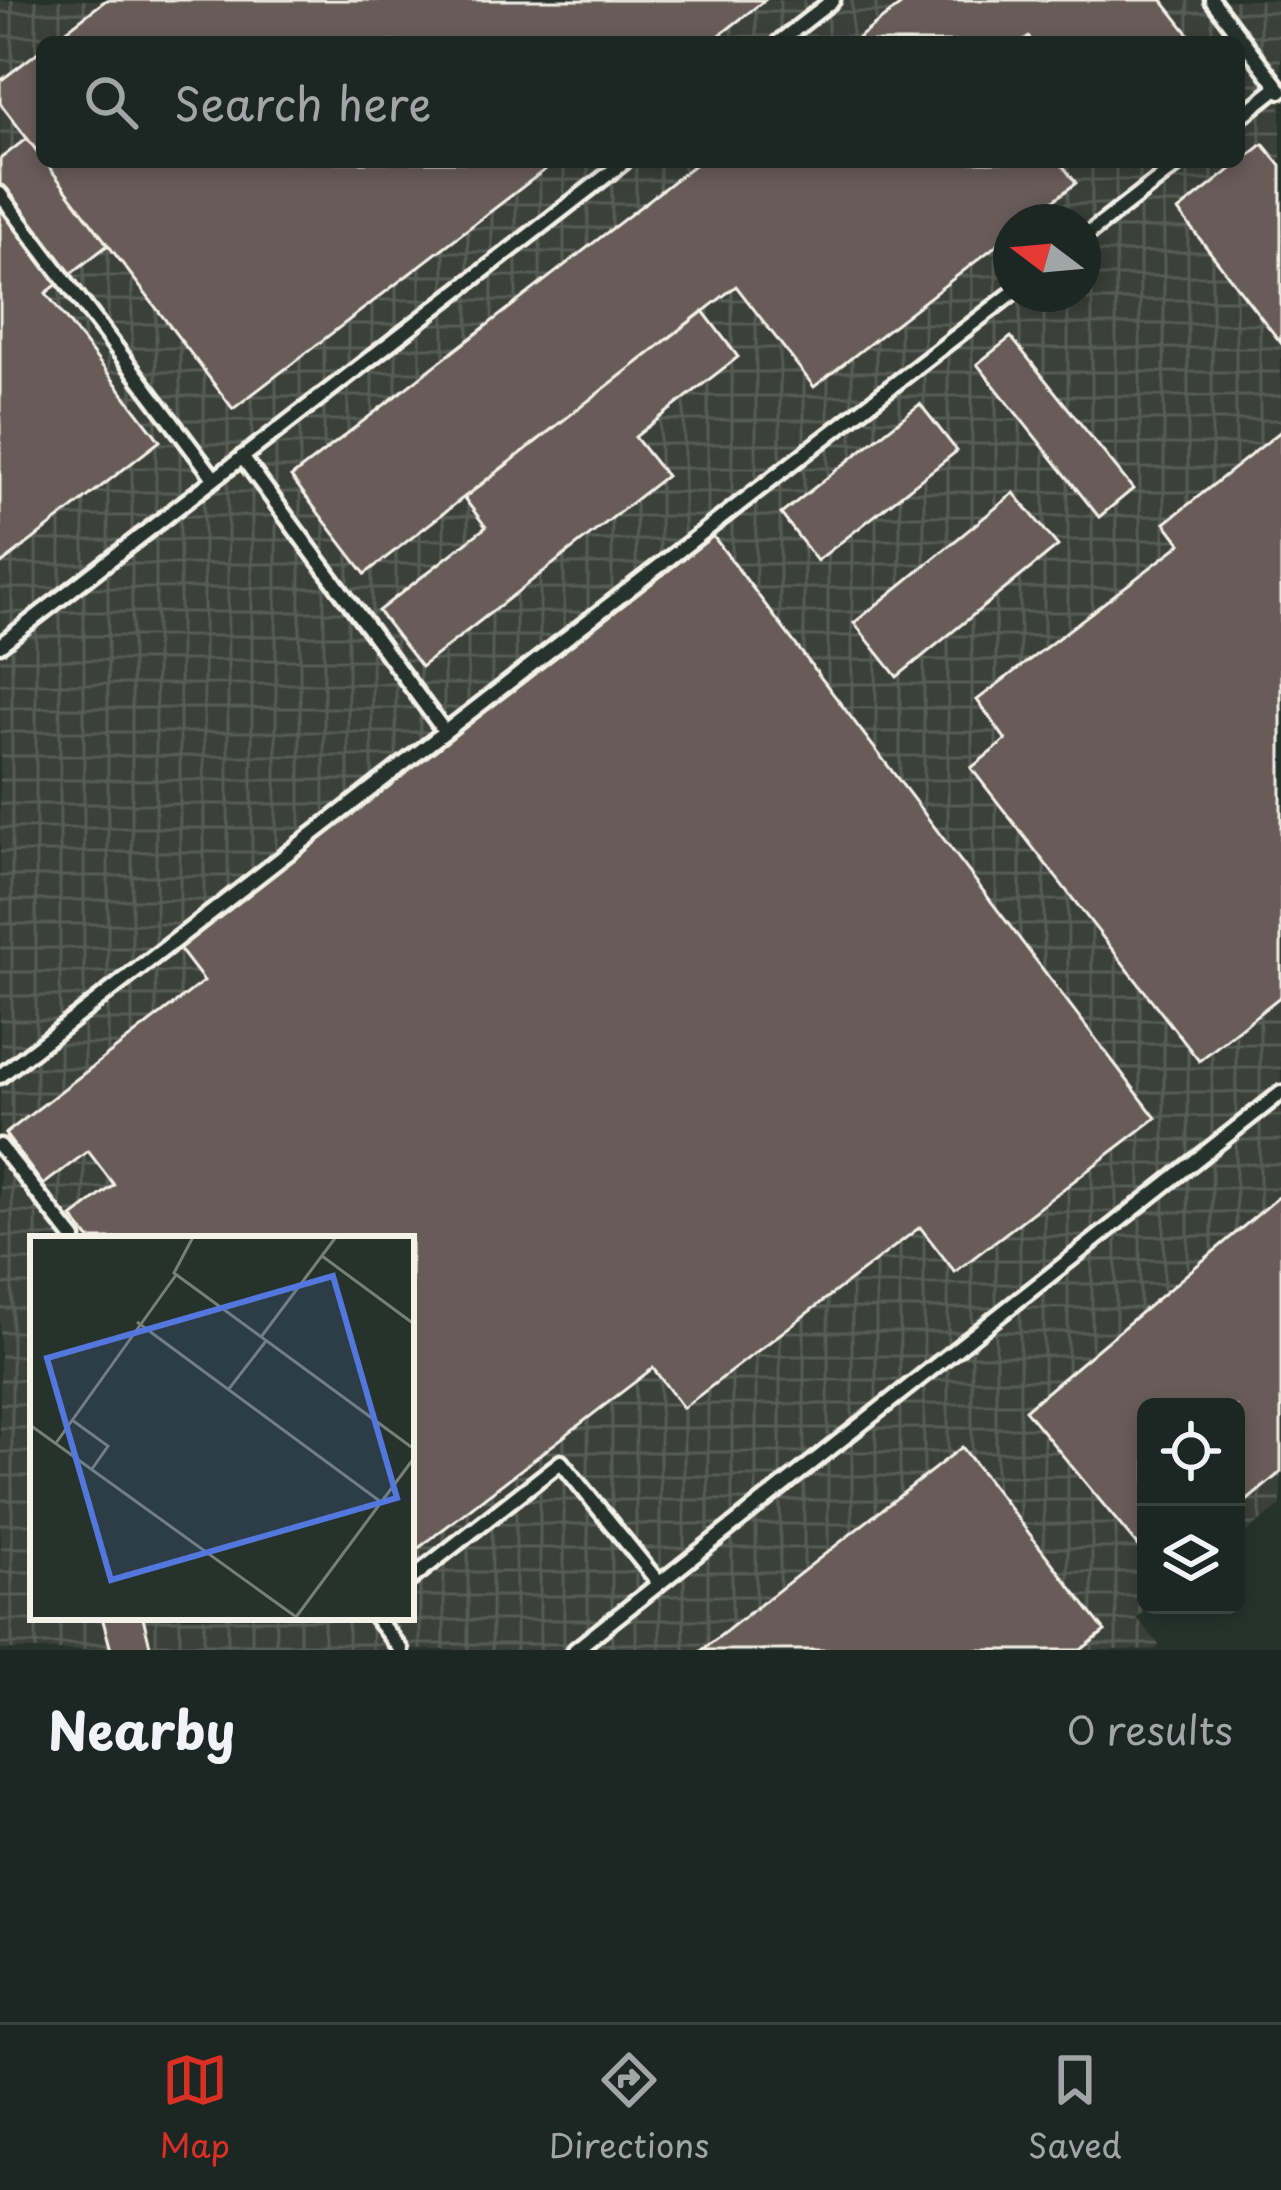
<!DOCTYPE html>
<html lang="en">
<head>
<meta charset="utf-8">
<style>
  body { margin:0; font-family:"Playpen Sans",sans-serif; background:#29322f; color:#f1f3f6 }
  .controls { position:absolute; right:36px; bottom:36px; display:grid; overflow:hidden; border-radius:18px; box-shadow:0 6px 18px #0003 }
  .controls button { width:108px; height:108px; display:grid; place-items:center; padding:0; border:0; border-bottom:3px solid #3a4340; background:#1c2622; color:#f1f3f6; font:60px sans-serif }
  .compass { position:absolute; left:993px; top:204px; width:108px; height:108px; border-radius:50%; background:#1c2622; box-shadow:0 6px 18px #0003; rotate:286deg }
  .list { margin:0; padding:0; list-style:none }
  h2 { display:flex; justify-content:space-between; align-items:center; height:156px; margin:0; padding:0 48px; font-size:51px }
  h2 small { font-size:39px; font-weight:400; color:#a0a5a5 }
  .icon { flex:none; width:66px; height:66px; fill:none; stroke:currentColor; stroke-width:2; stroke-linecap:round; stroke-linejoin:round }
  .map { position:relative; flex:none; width:1281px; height:1650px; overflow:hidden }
  .search { position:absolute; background:#1c2622; box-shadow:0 6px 18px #0003; left:36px; right:36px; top:36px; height:132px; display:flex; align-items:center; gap:30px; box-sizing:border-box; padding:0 42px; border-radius:18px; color:#a0a5a5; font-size:45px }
  .sheet { height:372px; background:#1c2622 }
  nav { display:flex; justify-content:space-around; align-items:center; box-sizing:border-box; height:168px; border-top:3px solid #3a4340; background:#1c2622; font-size:33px; color:#a0a5a5 }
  nav a { display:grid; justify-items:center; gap:6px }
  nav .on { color:#d93025 }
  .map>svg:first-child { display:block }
</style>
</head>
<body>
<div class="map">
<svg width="1281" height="1650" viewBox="0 0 1281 1650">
  <defs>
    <pattern id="industrial-grid" width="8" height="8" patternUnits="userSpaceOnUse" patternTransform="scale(3)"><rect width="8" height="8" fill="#3a3f3a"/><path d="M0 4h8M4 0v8" fill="none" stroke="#575b56"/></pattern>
  </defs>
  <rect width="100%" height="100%" fill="#26332d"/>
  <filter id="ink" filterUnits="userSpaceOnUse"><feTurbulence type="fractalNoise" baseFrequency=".00833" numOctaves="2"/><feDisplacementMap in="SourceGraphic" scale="24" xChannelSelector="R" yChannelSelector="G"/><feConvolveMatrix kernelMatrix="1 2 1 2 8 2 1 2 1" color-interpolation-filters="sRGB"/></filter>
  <g filter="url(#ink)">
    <path fill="url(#industrial-grid)" fill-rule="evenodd" d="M0 0H1281V1506L1236 1540V1407H1146V1605H1153L1137 1618 1160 1646 1154 1650H0ZM42 42H1239V162H42ZM1011 222H1083V294H1011ZM33 1239H411V1617H33Z"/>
    <path fill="#685c58" stroke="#f4f1e8" stroke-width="3" d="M106 0H765L711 42H51Z
      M907 0H1162L1195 42H1032L1029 37 1022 42H853Z
      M42 49V158L0 103V81Z
      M27 138 108 245 46 293 160 441 0 565V159Z
      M1263 144 1281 166V343L1178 211Z
      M45 162H555L233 409Z
      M698 162H1060L1076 183 1026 222H1011V234L814 387 736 286 365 574 291 477Z
      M703 311 738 357 635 437 666 476 421 667 378 611 486 527 464 498Z
      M1011 337 1133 489 1099 517 977 364Z
      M920 404 957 451 817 561 781 514Z
      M1281 431V996L1199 1061 971 768 1006 740 977 700 1181 544 1165 523Z
      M1014 493 1058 546 897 677 854 623Z
      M713 536 1156 1118 955 1272 920 1227 683 1408 653 1368 411 1554V1239H89L72 1217 114 1185 88 1151 43 1185 5 1134 204 981 178 947Z
      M1281 1195V1472L1236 1510V1407H1146V1556L1025 1410Z
      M962 1447 1105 1631 1081 1650H702Z
      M102 1617H143L151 1650H111Z"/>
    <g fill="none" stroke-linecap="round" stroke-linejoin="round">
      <defs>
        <path id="lane" d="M1212 0 1281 91
          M779 42 833 0
          M1239 118 1278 87
          M0 194 214 478
          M1083 238 1181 162
          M242 457 445 732
          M0 645 624 162
          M0 1076 1011 294
          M0 1146 74 1239
          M411 1579 561 1462 659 1583
          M375 1617 401 1650
          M575 1650 1281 1093"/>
      </defs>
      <use href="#lane" stroke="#f4f1e8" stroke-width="21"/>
      <use href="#lane" stroke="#26332d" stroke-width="12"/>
    </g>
  </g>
  <g transform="translate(30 1236)">
    <rect width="384" height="384" fill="#26332d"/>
    <path fill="none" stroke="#787f78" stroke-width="3" d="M163 1 144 37 384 213M292 20 384 88M107 86 351 266M231 101 306 1M198 154 236 105M42 184 78 210 62 233M0 189 269 383M26 207 146 39M266 381 384 222"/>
    <path fill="#5377dc" fill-opacity="0.15" stroke="#5377dc" stroke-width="6" d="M303 40 367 262 81 344 17 122Z"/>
    <rect width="384" height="384" fill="none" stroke="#f4f1e8" stroke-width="6"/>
  </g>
</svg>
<div class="controls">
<button><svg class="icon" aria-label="locate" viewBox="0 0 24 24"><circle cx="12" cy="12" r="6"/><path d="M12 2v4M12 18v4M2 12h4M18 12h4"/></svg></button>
<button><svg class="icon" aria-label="layers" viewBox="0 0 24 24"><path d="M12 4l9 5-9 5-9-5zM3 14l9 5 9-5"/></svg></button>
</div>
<svg class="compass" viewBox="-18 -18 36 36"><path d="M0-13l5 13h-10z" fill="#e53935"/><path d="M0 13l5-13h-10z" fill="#a0a5a5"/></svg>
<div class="search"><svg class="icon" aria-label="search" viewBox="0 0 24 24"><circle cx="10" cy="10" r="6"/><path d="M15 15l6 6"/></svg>Search here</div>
</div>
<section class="sheet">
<h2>Nearby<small>0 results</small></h2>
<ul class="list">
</ul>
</section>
<nav>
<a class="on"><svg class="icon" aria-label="map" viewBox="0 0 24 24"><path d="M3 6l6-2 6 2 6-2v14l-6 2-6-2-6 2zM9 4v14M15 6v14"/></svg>Map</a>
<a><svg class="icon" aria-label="directions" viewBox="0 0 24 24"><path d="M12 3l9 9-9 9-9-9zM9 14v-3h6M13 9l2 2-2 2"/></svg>Directions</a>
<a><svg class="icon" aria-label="saved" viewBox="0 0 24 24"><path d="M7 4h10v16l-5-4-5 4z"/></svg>Saved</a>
</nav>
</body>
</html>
